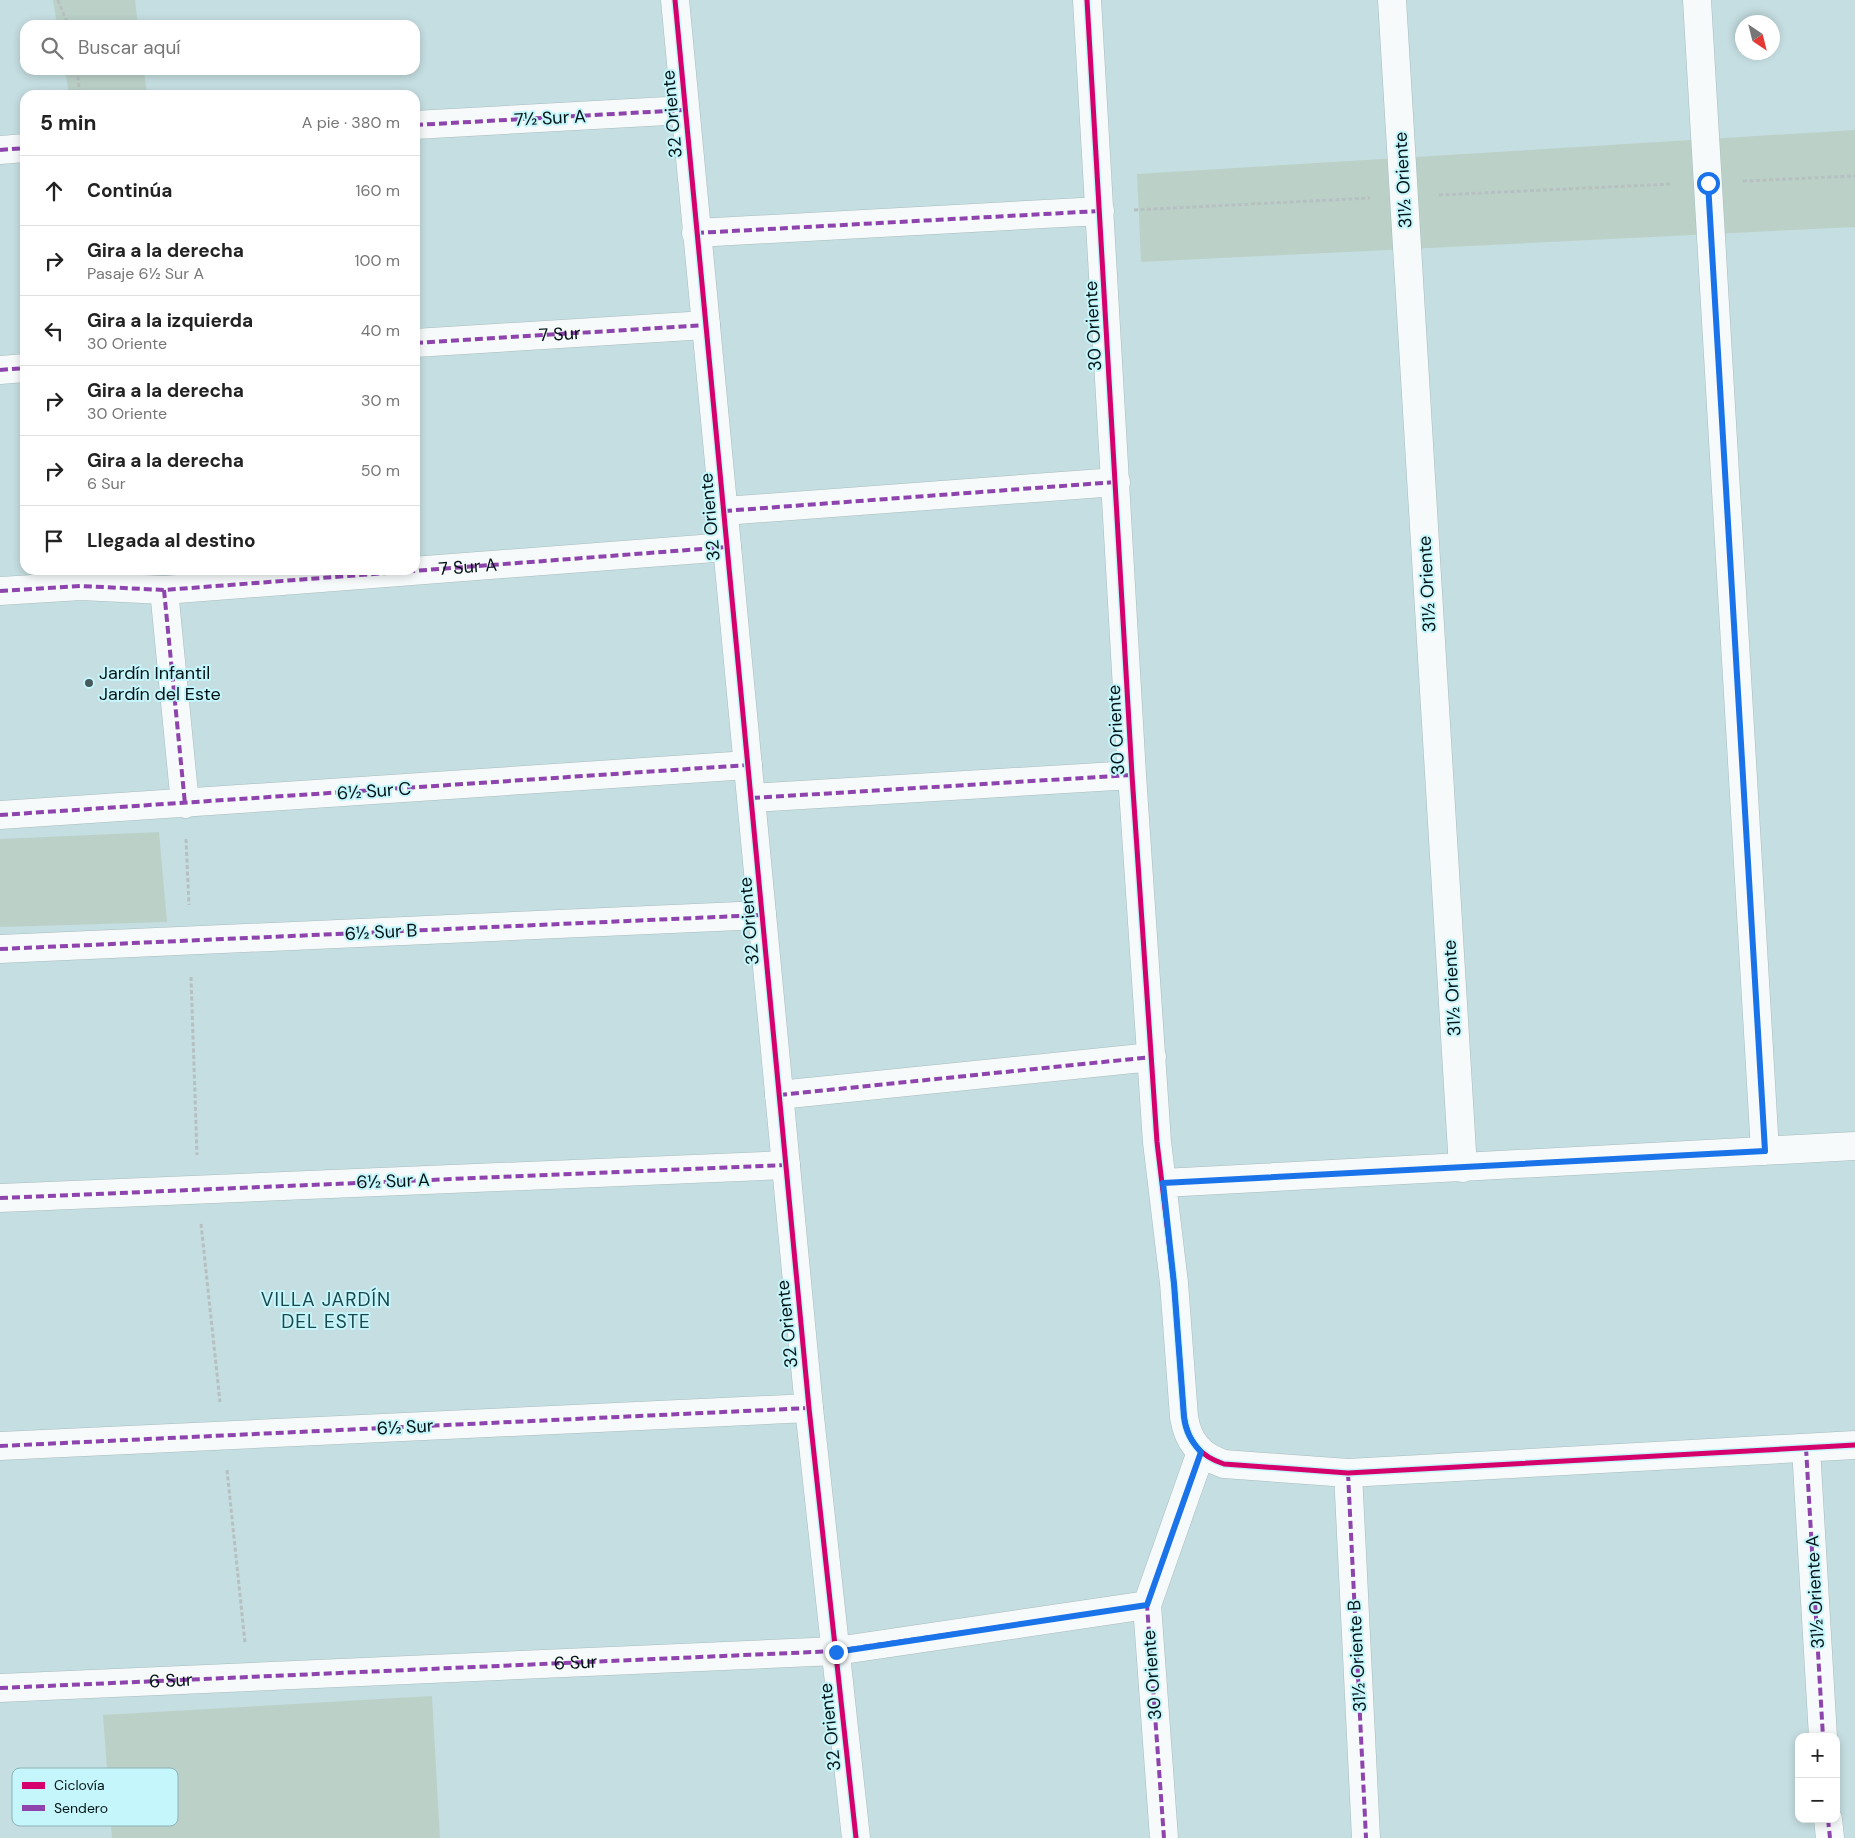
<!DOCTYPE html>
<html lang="es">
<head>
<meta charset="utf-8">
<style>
  body { margin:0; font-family:"DM Sans",sans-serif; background:#f6f6f6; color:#222 }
  .controls { position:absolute; right:15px; bottom:15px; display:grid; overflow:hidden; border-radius:10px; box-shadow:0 2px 8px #0003 }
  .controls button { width:45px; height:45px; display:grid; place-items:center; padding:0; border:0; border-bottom:1px solid #e0e0e0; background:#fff; color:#222; font:25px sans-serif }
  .compass { position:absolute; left:1735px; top:15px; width:45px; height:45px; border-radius:50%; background:#fff; box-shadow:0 2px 8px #0003; rotate:145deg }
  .stop { position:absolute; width:15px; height:15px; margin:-11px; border:4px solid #1a73e8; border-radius:50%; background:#fff }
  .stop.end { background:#1a73e8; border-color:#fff; box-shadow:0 1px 5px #0008 }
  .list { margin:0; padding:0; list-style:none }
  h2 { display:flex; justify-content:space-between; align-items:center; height:65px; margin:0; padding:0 20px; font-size:21px }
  h2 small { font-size:16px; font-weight:400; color:#767676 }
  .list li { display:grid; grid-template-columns:32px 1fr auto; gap:15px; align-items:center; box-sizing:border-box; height:70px; padding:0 20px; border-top:1px solid #e0e0e0 }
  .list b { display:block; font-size:19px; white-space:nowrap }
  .list p { margin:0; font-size:16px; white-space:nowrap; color:#767676 }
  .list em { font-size:16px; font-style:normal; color:#767676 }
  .icon { flex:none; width:28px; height:28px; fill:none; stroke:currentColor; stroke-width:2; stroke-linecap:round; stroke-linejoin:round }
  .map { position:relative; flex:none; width:1855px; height:1838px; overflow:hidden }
  .search { position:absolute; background:#fff; box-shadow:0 2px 8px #0003; left:20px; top:20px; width:400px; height:55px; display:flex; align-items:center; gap:12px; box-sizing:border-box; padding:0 18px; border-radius:15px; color:#767676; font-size:19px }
  .panel { position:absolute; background:#fff; box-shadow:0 2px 8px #0003; left:20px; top:90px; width:400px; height:485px; border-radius:15px }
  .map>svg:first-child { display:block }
</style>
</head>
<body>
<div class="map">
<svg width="1855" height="1838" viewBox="0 0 1855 1838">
  <rect width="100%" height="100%" fill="#c5dee1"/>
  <path fill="#bbd1c8" d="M53 0H135L138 25H57Z
    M65 70H144L147 95H69Z
    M1855 130V227L1141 262 1137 174Z
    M159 832 167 922 0 927V839Z
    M432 1696 440 1838H112L103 1715Z"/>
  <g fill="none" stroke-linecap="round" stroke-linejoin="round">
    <defs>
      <path id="minor" d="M1087 0 1132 775 1157 1142 1174 1283 1184 1417C1188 1442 1200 1456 1224 1464L1348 1473 1855 1445
        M1392 0 1463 1168
        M1697 0 1765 1151
        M415 125 685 110
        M0 150 25 148
        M696 233 1100 211
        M415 343 706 325
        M0 370 25 368
        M724 511 1116 482
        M164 590 185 804
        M0 591 81 586 164 590 727 547
        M752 798 1132 775
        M0 815 748 765
        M0 949 762 915
        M779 1095 1152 1057
        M1163 1183 1855 1146
        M0 1198 786 1165
        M0 1446 809 1408
        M1806 1448 1823 1737
        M1348 1473 1366 1838
        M0 1688 836 1651 1147 1605
        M1828 1819 1830 1838
        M1164 1838 1147 1605 1201 1452"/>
      <path id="tertiary" d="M675 0 809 1408 856 1838"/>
    </defs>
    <use href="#minor" stroke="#a8bbbe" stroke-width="29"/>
    <use href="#tertiary" stroke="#a8bbbe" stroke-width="29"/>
    <path stroke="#b7c0c1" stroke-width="3" stroke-dasharray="4 2.5" stroke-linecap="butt" d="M58 0 68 25
      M77 70 80 95
      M1743 181 1855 176
      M1439 195 1672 184
      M1134 210 1370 198
      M186 839 189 905
      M191 977 197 1155
      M201 1224 220 1402
      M227 1470 245 1643"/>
    <use href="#minor" stroke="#f6fafa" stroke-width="28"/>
    <use href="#tertiary" stroke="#f6fafa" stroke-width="28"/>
    <g stroke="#8e44ad" stroke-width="4" stroke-dasharray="8 4" stroke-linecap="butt">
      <path d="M415 125 685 110"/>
      <path d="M0 150 25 148"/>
      <path d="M696 233 1100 211"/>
      <path id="s1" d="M415 343 706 325"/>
      <path d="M0 370 25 368"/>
      <path d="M724 511 1116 482"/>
      <path d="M164 590 185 804"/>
      <path id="s2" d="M0 591 81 586 164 590 727 547"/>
      <path d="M752 798 1132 775"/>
      <path d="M0 815 748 765"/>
      <path d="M0 949 762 915"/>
      <path d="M779 1095 1152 1057"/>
      <path d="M0 1198 786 1165"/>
      <path d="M0 1446 809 1408"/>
      <path d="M1806 1448 1823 1737"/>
      <path d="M1348 1473 1366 1838"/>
      <path id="s3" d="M0 1688 836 1651 1147 1605"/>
      <path d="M1828 1819 1830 1838"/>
      <path d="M1164 1838 1147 1605 1201 1452"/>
    </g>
    <defs>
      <path id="cycleway" d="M675 0 809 1408 856 1838
        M1087 0 1132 775 1157 1142 1174 1283 1184 1417C1188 1442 1200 1456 1224 1464L1348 1473 1855 1445"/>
    </defs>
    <use href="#cycleway" stroke="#c5f6fb" stroke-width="8"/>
    <use href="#cycleway" stroke="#d6006c" stroke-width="5"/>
  </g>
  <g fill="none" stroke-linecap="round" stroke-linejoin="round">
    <path stroke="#1a73e8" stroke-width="6" d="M836 1652 1147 1605 1201 1452C1191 1441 1186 1432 1184 1417L1174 1284 1163 1183 1765 1151 1708 183"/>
  </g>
  <circle fill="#475a5c" stroke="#c5f6fb" stroke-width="2" cx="89" cy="683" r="5"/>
  <g text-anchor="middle" stroke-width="4" stroke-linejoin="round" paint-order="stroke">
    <g font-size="18" fill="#031315" stroke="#c5f6fb">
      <text transform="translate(672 114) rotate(-95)" y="6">32 Oriente</text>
      <text transform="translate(550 118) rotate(-3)" y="6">7½ Sur A</text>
      <text transform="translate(1403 180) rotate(-93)" y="6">31½ Oriente</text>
      <text transform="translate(1093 326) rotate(-93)" y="6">30 Oriente</text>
      <text dy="6" stroke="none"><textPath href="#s1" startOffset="145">7 Sur</textPath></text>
      <text transform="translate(710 517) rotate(-95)" y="6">32 Oriente</text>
      <text dy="6" stroke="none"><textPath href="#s2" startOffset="469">7 Sur A</textPath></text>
      <text transform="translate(1427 584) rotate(-93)" y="6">31½ Oriente</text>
      <text transform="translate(1116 730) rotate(-93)" y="6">30 Oriente</text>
      <text transform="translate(374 791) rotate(-4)" y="6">6½ Sur C</text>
      <text transform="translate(749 921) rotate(-95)" y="6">32 Oriente</text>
      <text transform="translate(381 932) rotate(-3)" y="6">6½ Sur B</text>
      <text transform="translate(1452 988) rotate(-93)" y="6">31½ Oriente</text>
      <text transform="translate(393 1181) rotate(-2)" y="6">6½ Sur A</text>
      <text transform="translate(787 1324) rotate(-96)" y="6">32 Oriente</text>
      <text transform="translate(405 1427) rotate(-3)" y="6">6½ Sur</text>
      <text transform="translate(1815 1592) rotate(-93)" y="6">31½ Oriente A</text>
      <text transform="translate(1357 1656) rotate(-93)" y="6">31½ Oriente B</text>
      <text dy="6" stroke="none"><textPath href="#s3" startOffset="576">6 Sur</textPath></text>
      <text transform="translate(1152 1675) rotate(-94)" y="6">30 Oriente</text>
      <text dy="6" stroke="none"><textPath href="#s3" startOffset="171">6 Sur</textPath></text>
      <text transform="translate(830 1727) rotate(-96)" y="6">32 Oriente</text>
    </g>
    <g font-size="18" fill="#031315" stroke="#c5f6fb" text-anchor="start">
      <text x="99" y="679">Jardín Infantil<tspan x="99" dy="21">Jardín del Este</tspan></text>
    </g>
    <g font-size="19" letter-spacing="1" fill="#1a484d" stroke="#c5f6fb">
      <text x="326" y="1306">VILLA JARDÍN<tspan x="326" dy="22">DEL ESTE</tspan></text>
    </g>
  </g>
  <rect x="12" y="1768" width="166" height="58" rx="8" fill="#c5f6fb" stroke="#8bb2b6" stroke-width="1"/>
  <rect x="22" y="1782" width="23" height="7" fill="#d6006c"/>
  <rect x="22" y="1805" width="23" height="6" fill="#8e44ad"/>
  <g font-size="14" fill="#031315">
    <text x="54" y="1790">Ciclovía</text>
    <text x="54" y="1813">Sendero</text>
  </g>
</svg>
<div class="controls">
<button>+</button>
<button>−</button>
</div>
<svg class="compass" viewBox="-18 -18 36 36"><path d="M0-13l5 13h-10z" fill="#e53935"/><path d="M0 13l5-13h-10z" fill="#767676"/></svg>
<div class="stop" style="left:1708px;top:183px"></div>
<div class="stop end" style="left:836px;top:1652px"></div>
<div class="search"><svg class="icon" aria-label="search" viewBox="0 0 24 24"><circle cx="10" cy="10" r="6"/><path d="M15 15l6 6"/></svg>Buscar aquí</div>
<section class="panel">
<h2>5 min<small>A pie · 380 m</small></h2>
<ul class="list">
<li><svg class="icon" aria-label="ahead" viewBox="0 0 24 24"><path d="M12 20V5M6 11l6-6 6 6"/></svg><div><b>Continúa</b></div><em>160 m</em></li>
<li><svg class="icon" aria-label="right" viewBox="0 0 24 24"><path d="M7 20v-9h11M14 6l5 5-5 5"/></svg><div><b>Gira a la derecha</b><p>Pasaje 6½ Sur A</p></div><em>100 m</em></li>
<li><svg class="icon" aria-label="left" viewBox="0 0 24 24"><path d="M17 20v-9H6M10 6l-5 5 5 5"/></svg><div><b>Gira a la izquierda</b><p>30 Oriente</p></div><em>40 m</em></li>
<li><svg class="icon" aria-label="right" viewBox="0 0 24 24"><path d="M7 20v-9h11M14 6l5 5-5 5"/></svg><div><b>Gira a la derecha</b><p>30 Oriente</p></div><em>30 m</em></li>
<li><svg class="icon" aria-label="right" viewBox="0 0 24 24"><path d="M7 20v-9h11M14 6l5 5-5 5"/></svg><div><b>Gira a la derecha</b><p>6 Sur</p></div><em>50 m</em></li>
<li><svg class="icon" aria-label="arrive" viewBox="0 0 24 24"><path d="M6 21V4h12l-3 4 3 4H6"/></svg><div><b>Llegada al destino</b></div></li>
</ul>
</section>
</div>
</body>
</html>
